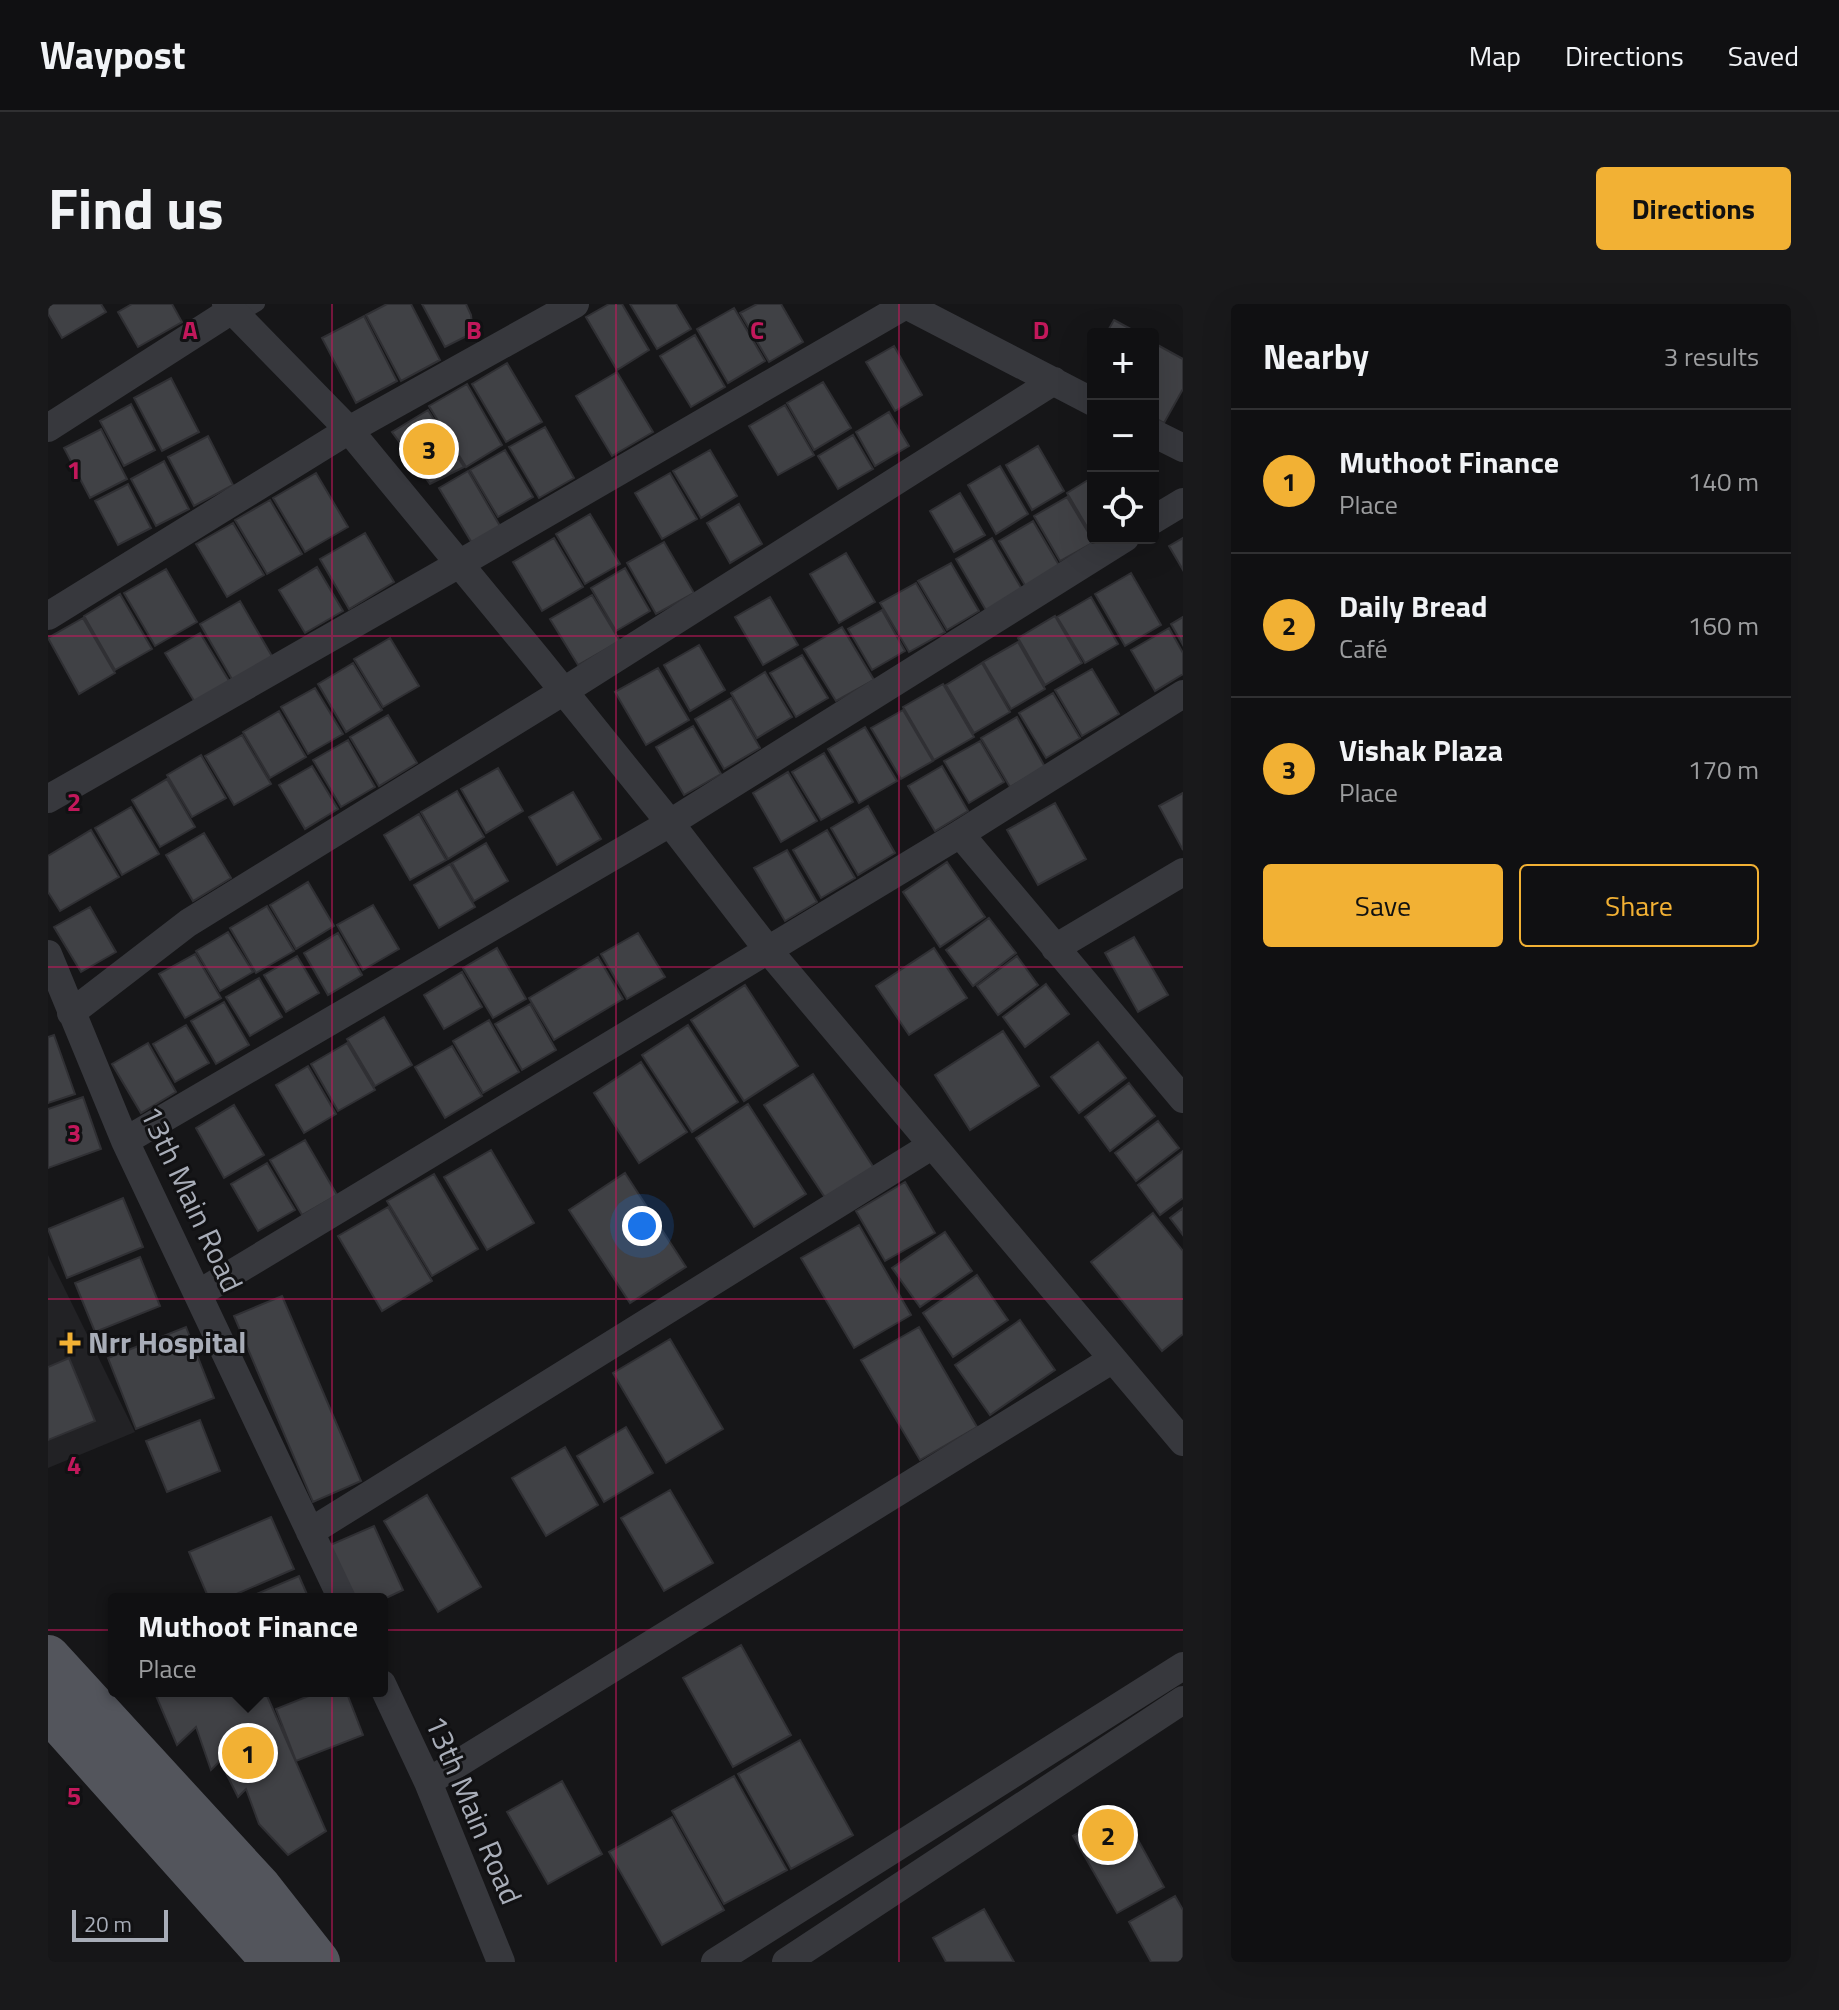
<!DOCTYPE html>
<html lang="en">
<head>
<meta charset="utf-8">
<style>
  body { margin:0; font-family:"Titillium Web",sans-serif; background:#19191b; color:#f1f3f6 }
  .controls { position:absolute; right:24px; top:24px; display:grid; overflow:hidden; border-radius:8px; box-shadow:0 8px 32px #0002 }
  .controls button { width:72px; height:72px; display:grid; place-items:center; padding:0; border:0; border-bottom:2px solid #303032; background:#101012; color:#f1f3f6; font:40px sans-serif }
  .scale { position:absolute; left:24px; bottom:20px; width:96px; box-sizing:border-box; padding-left:8px; border:4px solid #a8adb8; border-top:0; font-size:22px; line-height:28px; white-space:nowrap; color:#a8adb8; -webkit-text-stroke:6px #111113; paint-order:stroke }
  .you { position:absolute; left:594px; top:922px; width:28px; height:28px; margin:-20px; border:6px solid #fff; border-radius:50%; background:#1a73e8; box-shadow:0 0 0 12px #1a73e833 }
  .badge { display:grid; place-items:center; width:52px; height:52px; border-radius:50%; background:#f2b134; color:#111; font-size:26px; font-weight:700 }
  .pin { position:absolute; translate:-50% -50%; border:4px solid #fff; box-shadow:0 2px 8px #0006 }
  .popup { position:absolute; left:60px; top:1289px; width:280px; height:104px; box-sizing:border-box; display:grid; place-content:center; border-radius:8px; background:#101012; filter:drop-shadow(0 2px 6px #0005); font-size:26px; white-space:nowrap; color:#9c9d9f }
  .popup b { font-size:30px; color:#f1f3f6 }
  .popup::after { content:''; position:absolute; left:50%; top:100%; margin-left:-16px; border:16px solid transparent; border-top-color:#101012 }
  .list { margin:0; padding:0; list-style:none }
  h2 { display:flex; justify-content:space-between; align-items:center; height:104px; margin:0; padding:0 32px; font-size:34px }
  h2 small { font-size:26px; font-weight:400; color:#9c9d9f }
  .list li { display:grid; grid-template-columns:52px 1fr auto; gap:24px; align-items:center; box-sizing:border-box; height:144px; padding:0 32px; border-top:2px solid #303032 }
  .list b { display:block; font-size:30px; white-space:nowrap }
  .list p { margin:0; font-size:26px; white-space:nowrap; color:#9c9d9f }
  .list em { font-size:26px; font-style:normal; color:#9c9d9f }
  .actions { display:flex; gap:16px; padding:24px 32px }
  .actions a { flex:1; padding:18px 0; border:2px solid #f2b134; border-radius:8px; text-align:center; font-size:28px; color:#f2b134 }
  .actions .main { background:#f2b134; color:#111 }
  .icon { flex:none; width:44px; height:44px; fill:none; stroke:currentColor; stroke-width:2; stroke-linecap:round; stroke-linejoin:round }
  .map { position:relative; flex:none; width:1135px; height:1658px; overflow:hidden; border-radius:8px }
  header { display:flex; align-items:center; gap:48px; box-sizing:border-box; height:112px; padding:0 40px; background:#101012; border-bottom:2px solid #303032 }
  header strong { font-size:38px }
  nav { display:flex; gap:44px; margin-inline-start:auto; font-size:28px }
  .intro { display:flex; align-items:center; justify-content:space-between; box-sizing:border-box; height:192px; padding:0 48px }
  h1 { margin:0; font-size:56px }
  .button { padding:20px 36px; border-radius:8px; background:#f2b134; color:#111; font-size:28px; font-weight:700 }
  main { display:flex; gap:48px; padding:0 48px }
  aside { flex:1; background:#101012; border-radius:8px; box-shadow:0 8px 32px #0002 }
  .map>svg:first-child { display:block }
</style>
</head>
<body>
<header>
<strong>Waypost</strong>
<nav><a>Map</a><a>Directions</a><a>Saved</a></nav>
</header>
<div class="intro"><h1>Find us</h1><a class="button">Directions</a></div>
<main>
<div class="map">
<svg width="1135" height="1658" viewBox="0 0 1135 1658">
  <rect width="100%" height="100%" fill="#161618"/>
  <path fill="#222225" d="M0 951 87 1128 0 1164Z"/>
  <path fill="#404145" stroke="#303034" stroke-width="2" d="M0 0H53L58 8 14 34 0 10Z
    M84 0H124L134 18 90 43 70 8Z
    M339 0H363L392 56 353 77 318 11Z
    M374 0H418L423 11 425 29 397 43Z
    M374 0H418L423 11 425 29 397 43Z
    M561 0H574L601 46 569 66 538 13Z
    M582 0H628L643 25 609 45Z
    M709 0H733L755 38 721 58 692 9Z
    M686 4 717 57 680 79 649 25Z
    M316 12 349 77 308 99 274 34Z
    M1066 16 1092 30H1058Z
    M647 31 677 83 643 103 612 52Z
    M1106 39 1135 55V85L1116 119 1105 113Z
    M846 42 874 91 847 107 818 58Z
    M459 59 494 118 458 138 424 80Z
    M569 68 605 128 564 152 528 92Z
    M123 74 151 128 114 147 86 94Z
    M775 78 803 124 766 146 739 99Z
    M419 80 454 141 418 163 381 102Z
    M83 100 107 146 76 162 52 117Z
    M737 101 766 151 730 171 701 122Z
    M380 106 416 163 382 180 344 128Z
    M380 106 416 163 382 180 344 128Z
    M841 108 861 142 827 162 808 128Z
    M497 123 526 174 491 194 461 143Z
    M53 125 79 175 42 194 16 144Z
    M805 131 825 165 790 185 770 152Z
    M160 132 185 181 146 202 120 153Z
    M990 142 1016 187 984 206 958 161Z
    M457 146 485 193 450 213 422 166Z
    M662 146 689 192 653 214 625 167Z
    M116 157 141 205 108 222 83 175Z
    M952 162 980 210 948 230 920 181Z
    M420 167 452 222 424 239 391 184Z
    M268 169 300 223 257 248 225 194Z
    M622 169 649 215 614 235 587 189Z
    M1045 173V233L1019 189Z
    M80 180 103 224 70 241 47 197Z
    M912 189 937 231 906 248 882 207Z
    M1019 193 1046 238 1012 257 986 212Z
    M222 196 254 250 219 270 187 216Z
    M691 200 714 240 682 259 659 219Z
    M542 210 572 260 537 280 508 230Z
    M985 217 1012 263 978 283 951 237Z
    M185 219 216 271 179 293 148 240Z
    M317 229 346 278 301 305 272 255Z
    M506 234 535 283 494 307 465 258Z
    M944 234 975 287 939 308 908 255Z
    M1135 234V266L1121 242Z
    M616 238 646 289 608 310 579 259Z
    M798 249 827 298 791 319 762 270Z
    M903 259 931 307 899 326 870 277Z
    M269 263 295 307 257 329 231 286Z
    M577 264 602 307 568 327 543 284Z
    M118 265 149 318 107 342 76 289Z
    M1083 269 1113 321 1077 342 1047 290Z
    M868 279 897 328 861 348 832 299Z
    M72 290 104 345 67 366 36 312Z
    M544 291 572 337 530 361 502 315Z
    M722 293 750 341 715 361 687 313Z
    M1043 293 1070 340 1037 359 1009 313Z
    M192 297 225 354 185 377 152 320Z
    M834 306 857 347 824 366 800 325Z
    M1007 312 1034 359 997 381 970 334Z
    M1135 313V341L1123 320Z
    M35 314 67 369 31 390 0 334Z
    M794 323 826 376 788 397 756 345Z
    M1121 324 1135 349V370L1107 387 1083 346Z
    M152 329 183 380 148 400 117 349Z
    M342 334 371 382 335 403 306 355Z
    M970 338 997 385 963 405 935 358Z
    M651 341 677 386 642 407 616 361Z
    M754 351 780 394 748 413 722 369Z
    M305 359 334 406 298 428 270 380Z
    M934 359 962 408 926 429 898 381Z
    M610 364 641 416 598 441 567 388Z
    M1044 365 1071 410 1034 432 1007 386Z
    M717 368 744 413 709 434 683 389Z
    M895 380 926 433 886 456 855 403Z
    M267 384 295 430 260 450 233 403Z
    M1005 389 1032 434 998 454 971 409Z
    M683 394 712 444 676 465 647 415Z
    M855 406 885 457 853 475 823 424Z
    M231 407 258 453 222 474 195 428Z
    M340 411 369 459 331 482 302 433Z
    M969 413 997 463 962 483 933 434Z
    M645 422 673 470 636 491 608 443Z
    M817 423 849 477 811 499 780 445Z
    M194 431 223 480 186 501 157 452Z
    M300 436 327 483 293 503 265 456Z
    M932 437 956 478 921 499 896 457Z
    M776 449 805 498 773 516 744 468Z
    M153 451 178 494 144 513 119 471Z
    M264 462 290 505 257 525 231 481Z
    M894 462 920 507 887 527 860 482Z
    M450 464 475 507 438 529 413 485Z
    M740 468 769 517 733 538 705 489Z
    M119 475 147 523 112 543 84 496Z
    M409 487 436 533 400 555 373 508Z
    M525 488 553 535 509 561 481 513Z
    M1135 489V546L1111 502Z
    M1007 499 1038 555 990 581 959 526Z
    M820 502 847 549 810 571 783 524Z
    M83 503 111 550 74 571 47 524Z
    M371 510 398 556 362 576 336 531Z
    M43 526 71 573 12 607 0 588V552Z
    M779 526 807 574 773 594 745 546Z
    M156 529 183 574 145 597 118 551Z
    M438 539 460 577 426 597 404 559Z
    M739 546 769 598 737 617 706 564Z
    M899 558 937 613 892 643 855 588Z
    M402 560 427 603 391 624 366 581Z
    M260 578 286 622 248 645 222 601Z
    M325 601 351 645 315 666 289 621Z
    M219 602 246 647 208 669 182 624Z
    M42 603 68 648 33 668 6 623Z
    M941 614 968 649 925 682 898 646Z
    M180 628 205 668 172 687 148 647Z
    M290 629 314 671 280 691 256 649Z
    M590 629 617 673 579 695 553 650Z
    M1086 633 1120 691 1090 708 1057 649Z
    M449 644 478 695 445 714 415 664Z
    M886 644 919 694 861 731 828 682Z
    M147 650 173 694 137 714 111 670Z
    M249 652 271 689 238 708 216 671Z
    M969 652 990 681 950 711 929 682Z
    M550 653 575 695 506 736 481 694Z
    M414 668 434 703 396 725 376 691Z
    M211 674 234 713 202 732 178 693Z
    M998 680 1021 710 977 743 955 713Z
    M697 681 750 762 696 797 643 716Z
    M176 698 201 741 168 760 143 717Z
    M482 700 508 746 474 766 447 720Z
    M336 713 364 761 327 782 299 735Z
    M441 716 471 768 435 789 405 737Z
    M138 721 161 759 127 778 105 740Z
    M640 721 690 798 644 828 594 751Z
    M955 727 991 782 922 826 887 771Z
    M6 731 27 790 0 799V733Z
    M1050 738 1078 774 1031 809 1003 773Z
    M100 739 128 788 93 809 64 760Z
    M299 739 327 786 290 807 263 760Z
    M404 742 434 792 397 814 367 763Z
    M593 758 639 828 591 859 546 789Z
    M260 762 288 810 256 829 228 781Z
    M765 770 826 864 778 895 716 801Z
    M1081 779 1107 812 1062 847 1037 813Z
    M35 793 53 845 0 864V805Z
    M700 800 758 890 706 923 648 834Z
    M186 801 216 851 176 874 148 824Z
    M1110 817 1131 844 1088 877 1067 849Z
    M257 836 289 891 254 911 222 856Z
    M443 846 486 919 439 946 396 873Z
    M1135 847V894L1112 911 1090 881Z
    M219 859 247 906 210 927 183 880Z
    M577 869 638 963 582 999 521 906Z
    M386 870 430 945 384 972 339 897Z
    M857 878 887 929 837 957 808 907Z
    M75 894 95 943 19 974 0 925Z
    M340 903 384 977 334 1007 290 932Z
    M1135 904V931L1122 914Z
    M1105 909 1135 947V1030L1114 1047 1043 958Z
    M811 921 863 1011 806 1044 753 954Z
    M897 928 924 967 872 1003 844 964Z
    M92 953 112 1002 47 1028 27 979Z
    M929 971 960 1016 905 1053 875 1009Z
    M234 992 313 1177 265 1198 186 1012Z
    M972 1016 1007 1066 942 1111 907 1061Z
    M138 1023 166 1094 88 1125 60 1054Z
    M871 1023 929 1123 872 1156 813 1056Z
    M622 1035 675 1125 618 1159 565 1069Z
    M21 1054 47 1117 0 1136V1063Z
    M152 1116 172 1167 119 1188 98 1137Z
    M578 1123 605 1169 556 1198 529 1152Z
    M517 1143 550 1201 498 1232 464 1174Z
    M622 1186 665 1259 616 1287 573 1214Z
    M379 1191 433 1283 390 1308 336 1217Z
    M223 1213 246 1265 177 1295H161L141 1248Z
    M326 1222 355 1286 334 1296 304 1295 280 1242Z
    M251 1272 261 1295H208L206 1291Z
    M693 1341 743 1431 685 1463 635 1374Z
    M106 1387H217L278 1527 240 1551 211 1520 198 1485 190 1493 172 1457 163 1466 148 1423 129 1441Z
    M273 1387H298L315 1431 248 1457 228 1405Z
    M752 1436 805 1531 743 1565 690 1470Z
    M686 1472 739 1566 676 1600 624 1507Z
    M514 1477 554 1550 500 1580 459 1508Z
    M1073 1505 1116 1583 1069 1609 1025 1532Z
    M624 1513 676 1606 614 1641 561 1548Z
    M1127 1592 1135 1606V1658H1103L1081 1618Z
    M936 1605 966 1658H898L885 1634Z"/>
  <g fill="none" stroke-linecap="round" stroke-linejoin="round">
    <path stroke="#37383d" stroke-width="14" d="M190 12 210 0"/>
    <path stroke="#37383d" stroke-width="28" d="M178 0 301 126 489 354 622 519 720 646 1135 1138
      M856 0 1045 98
      M0 124 184 6
      M1105 129 1135 144
      M1105 216 1135 198
      M0 312 301 126 527 0
      M0 495 411 260 858 1
      M912 530 1135 795
      M1007 644 1135 568
      M0 650 77 837 294 1295
      M23 709 140 619 516 387 1006 77
      M77 837 622 519 1077 234
      M150 990 912 530 1135 390
      M262 1228 883 842
      M334 1380 380 1478 453 1658
      M380 1478 1065 1055
      M667 1658 1135 1362
      M738 1658 1135 1396"/>
    <path stroke="#53555c" stroke-width="44" d="M0 1353 212 1584 270 1658
      M0 1405 226 1658"/>
  </g>
  <path fill="none" stroke="#c2185b" stroke-width="2" stroke-opacity="0.55" d="M284 0V1658M568 0V1658M851 0V1658M0 332H1135M0 663H1135M0 995H1135M0 1326H1135"/>
  <path fill="#f2b134" stroke="#111113" stroke-width="3" d="M18 1027h8v8h8v8h-8v8h-8v-8h-8v-8h8z"/>
  <g text-anchor="middle" stroke-width="6" stroke-linejoin="round" paint-order="stroke">
    <g font-size="30" fill="#a8adb8" stroke="#111113">
      <text transform="translate(143 895) rotate(65)" y="10">13th Main Road</text>
      <text transform="translate(425 1506) rotate(67)" y="10">13th Main Road</text>
    </g>
    <g font-size="30" font-weight="bold" fill="#a8adb8" stroke="#111113" text-anchor="start">
      <text x="40" y="1049">Nrr Hospital</text>
    </g>
  </g>
  <g font-size="26" text-anchor="middle" font-weight="bold" fill="#c2185b" stroke="#111113" stroke-width="6" stroke-linejoin="round" paint-order="stroke">
    <text x="142" y="35">A</text>
    <text x="426" y="35">B</text>
    <text x="709" y="35">C</text>
    <text x="993" y="35">D</text>
    <text x="26" y="175">1</text>
    <text x="26" y="507">2</text>
    <text x="26" y="838">3</text>
    <text x="26" y="1170">4</text>
    <text x="26" y="1501">5</text>
  </g>
</svg>
<div class="controls">
<button>+</button>
<button>−</button>
<button><svg class="icon" aria-label="locate" viewBox="0 0 24 24"><circle cx="12" cy="12" r="6"/><path d="M12 2v4M12 18v4M2 12h4M18 12h4"/></svg></button>
</div>
<div class="scale">20 m</div>
<div class="you"></div>
<div class="pin badge" style="left:200px;top:1449px">1</div>
<div class="popup"><b>Muthoot Finance</b>Place</div>
<div class="pin badge" style="left:1060px;top:1531px">2</div>
<div class="pin badge" style="left:381px;top:145px">3</div>
</div>
<aside>
<h2>Nearby<small>3 results</small></h2>
<ul class="list">
<li><span class="badge">1</span><div><b>Muthoot Finance</b><p>Place</p></div><em>140 m</em></li>
<li><span class="badge">2</span><div><b>Daily Bread</b><p>Café</p></div><em>160 m</em></li>
<li><span class="badge">3</span><div><b>Vishak Plaza</b><p>Place</p></div><em>170 m</em></li>
</ul>
<div class="actions"><a class="main">Save</a><a>Share</a></div>
</aside>
</main>
</body>
</html>
